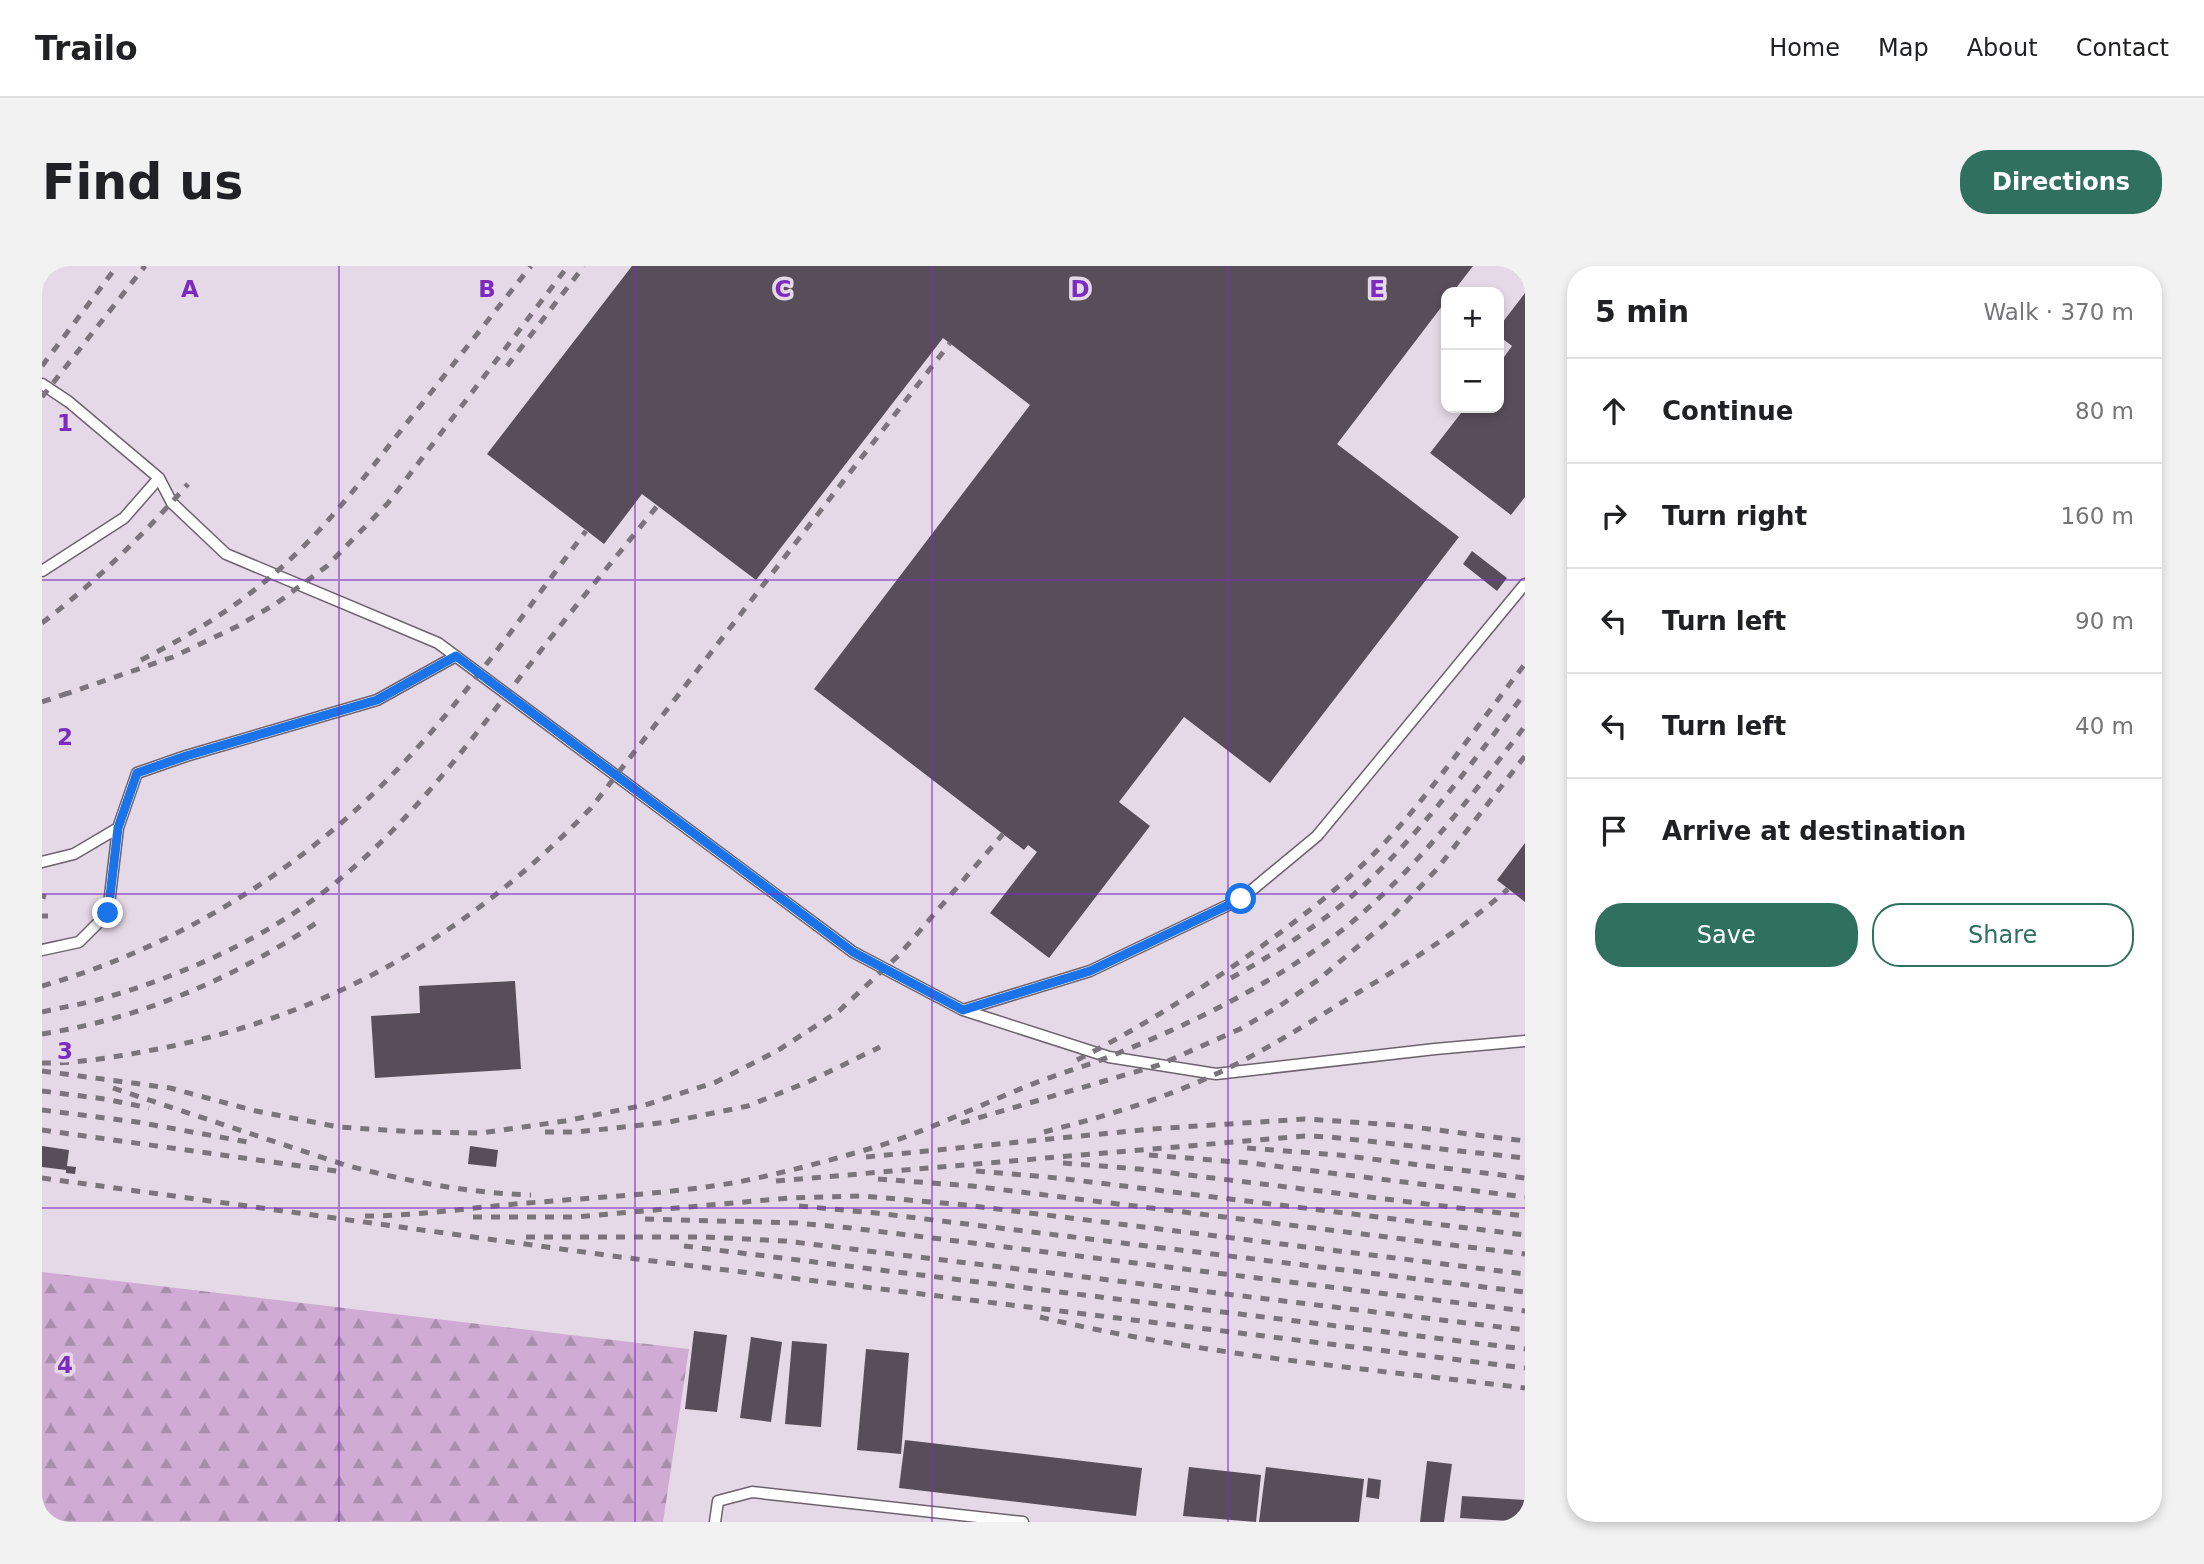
<!DOCTYPE html>
<html lang="en">
<head>
<meta charset="utf-8">
<style>
  body { margin:0; font-family:"DejaVu Sans",sans-serif; background:#f2f2f2; color:#202124 }
  .controls { position:absolute; right:21px; top:21px; display:grid; overflow:hidden; border-radius:14px; box-shadow:0 4px 10px #0003 }
  .controls button { width:63px; height:63px; display:grid; place-items:center; padding:0; border:0; border-bottom:2px solid #e0e0e0; background:#fff; color:#202124; font:35px sans-serif }
  .stop { position:absolute; width:21px; height:21px; margin:-16px; border:5px solid #1a73e8; border-radius:50%; background:#fff }
  .stop.end { background:#1a73e8; border-color:#fff; box-shadow:0 2px 7px #0008 }
  .list { margin:0; padding:0; list-style:none }
  h2 { display:flex; justify-content:space-between; align-items:center; height:91px; margin:0; padding:0 28px; font-size:30px }
  h2 small { font-size:23px; font-weight:400; color:#757577 }
  .list li { display:grid; grid-template-columns:46px 1fr auto; gap:21px; align-items:center; box-sizing:border-box; height:105px; padding:0 28px; border-top:2px solid #e0e0e0 }
  .list b { display:block; font-size:26px; white-space:nowrap }
  .list em { font-size:23px; font-style:normal; color:#757577 }
  .actions { display:flex; gap:14px; padding:21px 28px }
  .actions a { flex:1; padding:16px 0; border:2px solid #30705f; border-radius:28px; text-align:center; font-size:24px; color:#30705f }
  .actions .main { background:#30705f; color:#fff }
  .icon { flex:none; width:38px; height:38px; fill:none; stroke:currentColor; stroke-width:2; stroke-linecap:round; stroke-linejoin:round }
  .map { position:relative; flex:none; width:1483px; height:1256px; overflow:hidden; border-radius:28px }
  header { display:flex; align-items:center; gap:42px; box-sizing:border-box; height:98px; padding:0 35px; background:#fff; border-bottom:2px solid #e0e0e0 }
  header strong { font-size:33px }
  nav { display:flex; gap:38px; margin-inline-start:auto; font-size:24px }
  .intro { display:flex; align-items:center; justify-content:space-between; box-sizing:border-box; height:168px; padding:0 42px }
  h1 { margin:0; font-size:49px }
  .button { padding:18px 32px; border-radius:28px; background:#30705f; color:#fff; font-size:24px; font-weight:700 }
  main { display:flex; gap:42px; padding:0 42px }
  aside { flex:1; background:#fff; border-radius:28px; box-shadow:0 4px 10px #0003 }
  .map>svg:first-child { display:block }
</style>
</head>
<body>
<header>
<strong>Trailo</strong>
<nav><a>Home</a><a>Map</a><a>About</a><a>Contact</a></nav>
</header>
<div class="intro"><h1>Find us</h1><a class="button">Directions</a></div>
<main>
<div class="map">
<svg width="1483" height="1256" viewBox="0 0 1483 1256">
  <defs>
    <pattern id="forest-firs" width="22" height="20" patternUnits="userSpaceOnUse" patternTransform="scale(1.75)"><rect width="22" height="20" fill="#d0acd4"/><path d="M5 1l3.5 6h-7zM16 11l3.5 6h-7z" fill="#aa8dad"/></pattern>
  </defs>
  <rect width="100%" height="100%" fill="#e6d9e7"/>
  <path fill="url(#forest-firs)" d="M0 1006 647 1083 621 1256H0Z"/>
  <path fill="#584e59" d="M590 0H1431L1411 26H1404V35L1295 178 1417 271 1228 517 1142 451 1077 536 1108 560 1007 692 948 647 995 586 986 579 982 584 772 423 988 139 901 72 714 314 600 228 562 278 445 188Z
    M1483 27V231L1469 249 1388 187 1423 142H1457V98L1470 80 1457 70V61Z
    M1430 285 1465 312 1455 325 1421 298Z
    M1483 577V636L1455 614Z
    M473 715 479 803 333 812 329 750 378 747 377 720Z
    M0 880 27 884 25 900 34 901 33 908 24 907V904L0 901Z
    M428 880 456 884 454 901 426 898Z
    M652 1065 685 1069 675 1146 643 1143Z
    M709 1071 740 1076 729 1156 698 1152Z
    M750 1075 785 1078 779 1161 743 1158Z
    M824 1083 867 1087 859 1188 815 1184Z
    M863 1174 1100 1202 1094 1250 857 1222Z
    M1385 1195 1410 1198 1402 1256H1378Z
    M1147 1201 1219 1209 1214 1256 1141 1250Z
    M1224 1201 1322 1213 1317 1256H1217Z
    M1326 1212 1339 1214 1337 1233 1324 1231Z
    M1420 1230 1483 1234V1256L1418 1252Z"/>
  <g fill="none" stroke-linecap="round" stroke-linejoin="round">
    <defs>
      <path id="service" d="M0 118 27 136 117 212 130 237 184 288 396 377 811 686 921 744
        M0 305 82 252 117 212
        M1483 318 1275 570 1199 633 1048 705 921 744 1067 791 1174 808 1393 783 1483 775
        M0 596 32 588 76 562
        M0 684 37 676 66 647 76 562 95 507 144 490 335 434 414 390
        M673 1256 676 1235 710 1226 981 1256"/>
    </defs>
    <use href="#service" stroke="#6d626e" stroke-width="13"/>
    <use href="#service" stroke="#fff" stroke-width="10"/>
    <path stroke="#7c747d" stroke-width="5" stroke-dasharray="9 9" stroke-linecap="butt" d="M0 100 75 0
      M465 100 542 0
      M0 131 103 0
      M0 357C55 315 101 269 146 218
      M99 394C147 370 193 342 233 307 282 265 320 214 360 163 403 109 446 54 489 0
      M21 429 131 391 196 360 235 337 285 300 346 237 526 0
      M0 436 29 426
      M0 630 4 631
      M0 650H6
      M1189 712C1227 691 1263 668 1297 641 1370 581 1426 502 1483 427
      M0 720C129 683 252 609 346 513 420 438 481 348 544 265
      M0 746C21 741 42 738 62 732 126 714 199 683 255 645 355 578 420 485 493 392 533 340 575 290 616 239
      M0 768C101 752 196 711 280 653
      M1035 794C1100 761 1161 722 1220 680 1268 645 1317 607 1356 562 1401 510 1441 452 1483 398
      M0 797C36 798 85 789 121 782 293 747 428 667 549 542L908 77
      M0 805 128 822 214 845 297 861 373 866 439 867 523 855 603 839 674 816 735 785 797 745 857 689 961 568
      M71 822 303 899C364 915 426 927 489 929
      M0 825 63 833 107 842
      M0 844 95 856 211 877
      M919 857 1117 799 1198 763 1236 741 1276 714 1345 656 1395 603 1483 490
      M0 864 302 906
      M503 866H535L627 856 706 840 768 815 838 781
      M1002 866C1060 851 1119 834 1174 808 1223 785 1270 755 1317 726 1369 695 1421 663 1466 623
      M1205 882 1297 889 1483 912
      M1107 889 1208 897 1483 931
      M824 891 1110 863 1263 853 1355 859 1483 875
      M1021 897 1097 903 1483 950
      M934 905 1016 912 1483 969
      M0 912 578 991 1483 1102
      M836 913 930 920 1483 988
      M734 915 1263 870 1288 871 1483 892
      M757 940 834 947 1483 1026
      M323 950C378 950 432 941 486 937 556 931 627 928 696 916 741 907 786 895 830 882 884 866 935 840 988 819 1015 808 1042 801 1069 790 1149 758 1231 718 1299 665 1372 607 1427 533 1483 460
      M431 951H534L747 932 821 930 923 939 1483 1008
      M603 953 755 957 809 962 1483 1045
      M484 971H664L743 975 1483 1064
      M642 980 1483 1083
      M998 1051C1157 1089 1321 1102 1483 1122"/>
  </g>
  <g fill="none" stroke-linecap="round" stroke-linejoin="round">
    <path stroke="#1a73e8" stroke-width="9" d="M66 647 76 562 95 507 144 490 335 434 414 390 811 686 921 744 1048 705 1199 633"/>
  </g>
  <path fill="none" stroke="#7b2cbf" stroke-width="2" stroke-opacity="0.55" d="M297 0V1256M593 0V1256M890 0V1256M1186 0V1256M0 314H1483M0 628H1483M0 942H1483"/>
  <g font-size="23" text-anchor="middle" font-weight="bold" fill="#7b2cbf" stroke="#e6d9e7" stroke-width="7" stroke-linejoin="round" paint-order="stroke">
    <text x="148" y="31">A</text>
    <text x="445" y="31">B</text>
    <text x="741" y="31">C</text>
    <text x="1038" y="31">D</text>
    <text x="1335" y="31">E</text>
    <text x="23" y="165">1</text>
    <text x="23" y="479">2</text>
    <text x="23" y="793">3</text>
    <text x="23" y="1107">4</text>
  </g>
</svg>
<div class="controls">
<button>+</button>
<button>−</button>
</div>
<div class="stop" style="left:1199px;top:633px"></div>
<div class="stop end" style="left:66px;top:647px"></div>
</div>
<aside>
<h2>5 min<small>Walk · 370 m</small></h2>
<ul class="list">
<li><svg class="icon" aria-label="ahead" viewBox="0 0 24 24"><path d="M12 20V5M6 11l6-6 6 6"/></svg><div><b>Continue</b></div><em>80 m</em></li>
<li><svg class="icon" aria-label="right" viewBox="0 0 24 24"><path d="M7 20v-9h11M14 6l5 5-5 5"/></svg><div><b>Turn right</b></div><em>160 m</em></li>
<li><svg class="icon" aria-label="left" viewBox="0 0 24 24"><path d="M17 20v-9H6M10 6l-5 5 5 5"/></svg><div><b>Turn left</b></div><em>90 m</em></li>
<li><svg class="icon" aria-label="left" viewBox="0 0 24 24"><path d="M17 20v-9H6M10 6l-5 5 5 5"/></svg><div><b>Turn left</b></div><em>40 m</em></li>
<li><svg class="icon" aria-label="arrive" viewBox="0 0 24 24"><path d="M6 21V4h12l-3 4 3 4H6"/></svg><div><b>Arrive at destination</b></div></li>
</ul>
<div class="actions"><a class="main">Save</a><a>Share</a></div>
</aside>
</main>
</body>
</html>
